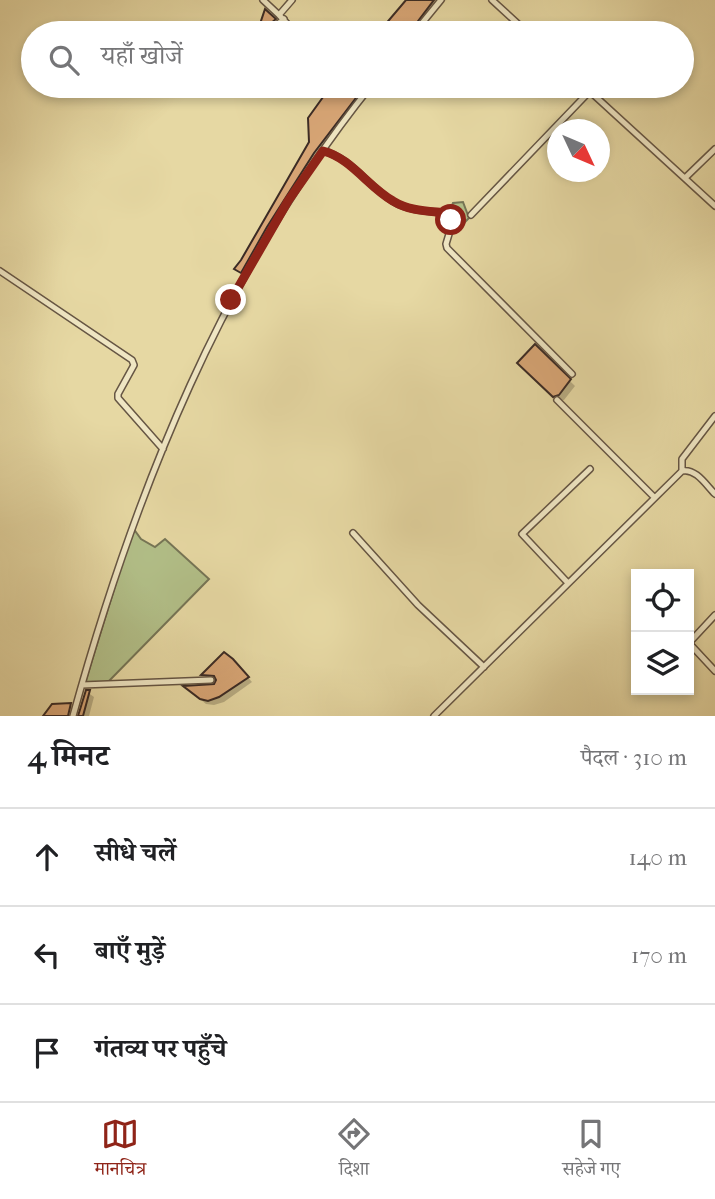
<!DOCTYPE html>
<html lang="hi">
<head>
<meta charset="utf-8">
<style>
  body { margin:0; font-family:"IM FELL French Canon","Noto Serif Devanagari",serif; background:#f6f6f6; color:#202124 }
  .controls { position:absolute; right:21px; bottom:21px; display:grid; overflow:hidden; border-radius:0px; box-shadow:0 4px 10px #0003 }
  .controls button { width:63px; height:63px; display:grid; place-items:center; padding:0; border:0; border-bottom:2px solid #e0e0e0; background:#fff; color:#202124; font:35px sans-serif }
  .compass { position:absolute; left:547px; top:119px; width:63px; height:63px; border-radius:50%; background:#fff; box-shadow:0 4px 10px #0003; rotate:134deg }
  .stop { position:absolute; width:21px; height:21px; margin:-16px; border:5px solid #8f2418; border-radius:50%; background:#fff }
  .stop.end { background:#8f2418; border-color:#fff; box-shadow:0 2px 7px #0008 }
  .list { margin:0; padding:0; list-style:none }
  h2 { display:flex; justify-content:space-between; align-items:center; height:91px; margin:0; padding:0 28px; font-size:30px }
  h2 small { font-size:23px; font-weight:400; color:#757577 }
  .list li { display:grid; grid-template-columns:46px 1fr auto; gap:21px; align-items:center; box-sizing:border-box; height:98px; padding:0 28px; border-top:2px solid #e0e0e0 }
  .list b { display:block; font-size:26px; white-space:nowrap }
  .list em { font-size:23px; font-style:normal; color:#757577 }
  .icon { flex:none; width:38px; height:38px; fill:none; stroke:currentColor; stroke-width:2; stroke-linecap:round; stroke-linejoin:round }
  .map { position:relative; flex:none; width:715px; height:716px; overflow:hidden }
  .search { position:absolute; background:#fff; box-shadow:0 4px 10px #0003; left:21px; right:21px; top:21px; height:77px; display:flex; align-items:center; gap:18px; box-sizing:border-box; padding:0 24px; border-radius:38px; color:#757577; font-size:26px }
  .sheet { height:385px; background:#fff }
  nav { display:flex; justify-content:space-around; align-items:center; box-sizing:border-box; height:98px; border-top:2px solid #e0e0e0; background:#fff; font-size:19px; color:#757577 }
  nav a { display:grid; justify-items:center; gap:4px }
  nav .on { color:#8f2418 }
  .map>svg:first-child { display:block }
</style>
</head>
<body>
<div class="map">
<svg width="715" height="716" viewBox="0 0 715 716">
  <rect width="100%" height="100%" fill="#e6d8a3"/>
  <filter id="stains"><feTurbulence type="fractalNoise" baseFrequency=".00286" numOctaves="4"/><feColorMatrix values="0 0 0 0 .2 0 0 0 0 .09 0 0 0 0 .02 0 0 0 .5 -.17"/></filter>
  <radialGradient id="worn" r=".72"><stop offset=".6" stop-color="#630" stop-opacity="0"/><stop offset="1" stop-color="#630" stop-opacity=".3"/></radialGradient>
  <path fill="#b2bf88" stroke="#767556" stroke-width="2" d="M463 202 469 218 461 226 453 212 450 210 453 203Z
    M133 528 141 539 155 547 165 539 209 579 108 682 85 683Z"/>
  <path fill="#0003" d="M408 0H447L442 1 416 33H382Z
    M266 12 278 24 269 30 263 18Z
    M334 86H379L372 87 319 158 271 232 246 277 236 269 311 142 310 118Z
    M535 347 575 386 564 400 559 401 520 363Z
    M238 666 252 682 224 702 214 705 206 704 190 691 215 686 218 680 208 679 204 675Z
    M87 692 94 697 89 716H79Z
    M71 705 75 709 74 716H45L53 706Z"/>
  <path fill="#d8a676" stroke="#3b2b25" stroke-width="2" d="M406 0H434L409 33H378Z
    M265 9 276 19 265 28 261 21Z
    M331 86H365L314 153 267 227 241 273 234 269 241 260 309 142 308 118Z
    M535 344 571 379 559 395 553 397 517 363Z
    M224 652 233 659 249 677 219 697 208 701 200 699 183 686 214 684 216 680 214 676 201 675Z
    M86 690H90L83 716H78Z
    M71 703 68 716H43L52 704Z"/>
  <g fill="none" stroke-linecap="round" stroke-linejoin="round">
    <defs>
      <path id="minor" d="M263 0 279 15
        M292 0 279 15 296 33
        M492 0 528 33
        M267 33 284 19
        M414 33 441 0
        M584 86 715 206
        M203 88 206 86
        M323 151C352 158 368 187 394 202 411 212 433 211 453 214
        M685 178 715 149
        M446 213 452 224 446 244 447 248 572 374
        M471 215 590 91
        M0 271 132 360 134 365 118 394V398L163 449
        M557 400 654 497
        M682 471V459L715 416
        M353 533 418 605 484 667
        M568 583 522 534 590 469
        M689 643 715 615
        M689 643 715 671
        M82 685 211 680
        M73 716C135 491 224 269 371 86
        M434 716 682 471C696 468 706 485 715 494"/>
    </defs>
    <use href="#minor" stroke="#665644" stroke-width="8"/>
    <use href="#minor" stroke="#efe6c3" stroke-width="5"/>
  </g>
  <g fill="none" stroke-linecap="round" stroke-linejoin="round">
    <path stroke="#8f2418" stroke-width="9" d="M231 300 288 201 323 151C351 158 368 187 393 201 409 211 428 211 446 213L451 220"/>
  </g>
  <rect width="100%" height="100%" filter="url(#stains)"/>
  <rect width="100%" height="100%" fill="url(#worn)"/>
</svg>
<div class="controls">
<button><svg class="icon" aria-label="locate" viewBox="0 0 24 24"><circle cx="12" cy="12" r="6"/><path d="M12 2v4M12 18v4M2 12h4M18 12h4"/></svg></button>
<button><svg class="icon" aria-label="layers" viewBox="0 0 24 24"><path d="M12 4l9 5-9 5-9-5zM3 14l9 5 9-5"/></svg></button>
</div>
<svg class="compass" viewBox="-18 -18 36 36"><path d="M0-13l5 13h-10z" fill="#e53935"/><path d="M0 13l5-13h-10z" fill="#757577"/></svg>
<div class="stop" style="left:451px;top:220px"></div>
<div class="stop end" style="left:231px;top:300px"></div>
<div class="search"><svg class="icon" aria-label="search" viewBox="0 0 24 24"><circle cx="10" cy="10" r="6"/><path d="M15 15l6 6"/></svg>यहाँ खोजें</div>
</div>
<section class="sheet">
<h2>4 मिनट<small>पैदल · 310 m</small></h2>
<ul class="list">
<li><svg class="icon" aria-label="ahead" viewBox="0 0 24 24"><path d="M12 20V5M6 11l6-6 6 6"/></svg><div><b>सीधे चलें</b></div><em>140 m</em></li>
<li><svg class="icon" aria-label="left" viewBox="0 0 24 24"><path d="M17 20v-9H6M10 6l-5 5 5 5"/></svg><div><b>बाएँ मुड़ें</b></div><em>170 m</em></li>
<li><svg class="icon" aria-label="arrive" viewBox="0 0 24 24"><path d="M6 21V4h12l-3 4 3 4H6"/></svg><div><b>गंतव्य पर पहुँचे</b></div></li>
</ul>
</section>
<nav>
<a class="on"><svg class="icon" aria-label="map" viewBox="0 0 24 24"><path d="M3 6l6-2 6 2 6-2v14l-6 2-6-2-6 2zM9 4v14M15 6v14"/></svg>मानचित्र</a>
<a><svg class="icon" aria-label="directions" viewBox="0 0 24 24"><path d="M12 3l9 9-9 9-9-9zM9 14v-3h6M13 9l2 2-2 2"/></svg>दिशा</a>
<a><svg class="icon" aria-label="saved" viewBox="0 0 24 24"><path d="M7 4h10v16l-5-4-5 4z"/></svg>सहेजे गए</a>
</nav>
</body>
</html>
